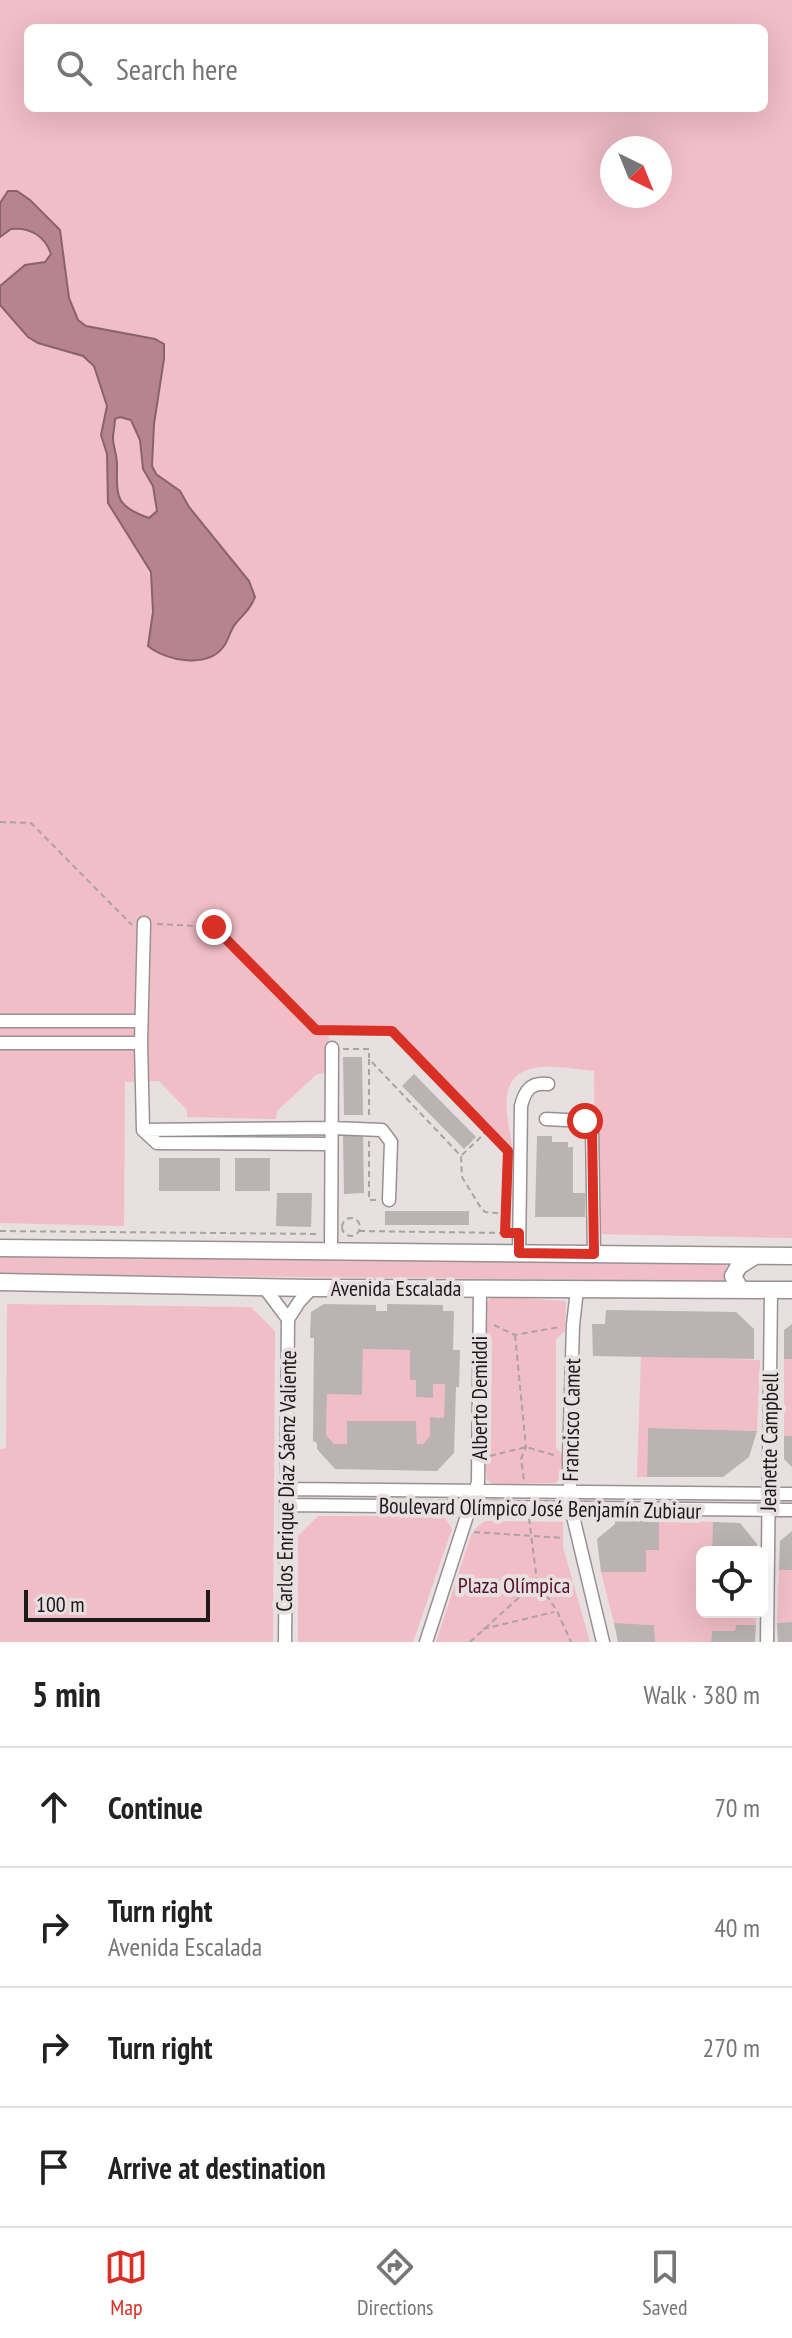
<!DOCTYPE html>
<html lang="en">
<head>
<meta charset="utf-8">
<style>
  body { margin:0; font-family:"PT Sans Narrow",sans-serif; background:#f6f6f6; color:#222 }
  .controls { position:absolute; right:24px; bottom:24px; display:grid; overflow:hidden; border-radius:12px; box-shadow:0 8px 32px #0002 }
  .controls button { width:72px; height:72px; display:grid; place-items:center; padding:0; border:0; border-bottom:2px solid #e0e0e0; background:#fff; color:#222; font:40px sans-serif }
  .compass { position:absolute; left:600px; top:136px; width:72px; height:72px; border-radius:50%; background:#fff; box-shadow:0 8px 32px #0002; rotate:137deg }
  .scale { position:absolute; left:24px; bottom:20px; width:186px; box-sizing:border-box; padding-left:8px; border:4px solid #1c191a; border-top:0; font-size:22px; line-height:28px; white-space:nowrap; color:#1c191a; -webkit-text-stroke:6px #e7dfe0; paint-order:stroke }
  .stop { position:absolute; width:24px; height:24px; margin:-18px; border:6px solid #d93025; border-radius:50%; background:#fff }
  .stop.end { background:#d93025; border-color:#fff; box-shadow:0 2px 8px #0008 }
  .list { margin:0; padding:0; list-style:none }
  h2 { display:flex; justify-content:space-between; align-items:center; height:104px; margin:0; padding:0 32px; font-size:34px }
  h2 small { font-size:26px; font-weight:400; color:#767676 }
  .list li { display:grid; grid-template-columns:52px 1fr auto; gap:24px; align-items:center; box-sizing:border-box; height:120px; padding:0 32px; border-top:2px solid #e0e0e0 }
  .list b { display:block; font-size:30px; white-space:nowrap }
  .list p { margin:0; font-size:26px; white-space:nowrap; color:#767676 }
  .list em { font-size:26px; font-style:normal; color:#767676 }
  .icon { flex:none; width:44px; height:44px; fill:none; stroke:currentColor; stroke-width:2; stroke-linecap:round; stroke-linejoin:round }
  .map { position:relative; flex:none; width:792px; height:1642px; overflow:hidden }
  .search { position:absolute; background:#fff; box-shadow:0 8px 32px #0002; left:24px; right:24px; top:24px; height:88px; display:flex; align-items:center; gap:20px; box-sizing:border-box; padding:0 28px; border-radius:12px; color:#767676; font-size:30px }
  .sheet { height:584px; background:#fff }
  nav { display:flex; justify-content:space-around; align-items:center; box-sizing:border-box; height:112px; border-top:2px solid #e0e0e0; background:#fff; font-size:22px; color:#767676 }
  nav a { display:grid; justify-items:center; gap:4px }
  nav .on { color:#d93025 }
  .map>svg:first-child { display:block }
</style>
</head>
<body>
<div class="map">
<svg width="792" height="1642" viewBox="0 0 792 1642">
  <rect width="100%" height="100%" fill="#e7dfe0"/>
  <path fill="#f1bdc7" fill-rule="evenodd" d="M0 0H792V1238L596 1234 594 1071C566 1068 511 1055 507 1096 505 1112 510 1131 512 1147L393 1026H329L327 1073 317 1074 277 1111 276 1119 187 1117V1110L159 1081 125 1082 124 1226 0 1223ZM28 28H764V108H28ZM612 148H660V196H612Z
    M0 1257 726 1262 727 1281 0 1274Z
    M492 1296 566 1301 565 1331 556 1339V1448L562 1454V1477L555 1483 492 1484 487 1480 484 1446 491 1440 492 1338 485 1333 486 1304Z
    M7 1304 251 1307 275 1331 273 1642H0V1449L6 1448Z
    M363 1349 410 1350V1380H416V1397L433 1398V1384H445L444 1418 430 1417V1436L423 1444H417L416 1421H348L347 1444H334L326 1435 327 1394 362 1395Z
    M641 1356 760 1360 757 1431 648 1428 647 1477H637Z
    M784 1359H792V1436H784Z
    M318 1516H444L452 1529 413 1642H298V1536Z
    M659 1520 713 1522 712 1552H702V1612H756V1625H736L735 1631H712L711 1642H655L654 1625 614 1623 601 1572H646V1550L659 1549Z
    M485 1521 563 1522V1547L590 1642H436L471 1535 477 1527Z
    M779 1570H792V1622L777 1623Z"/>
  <path fill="#b6838e" stroke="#88636b" stroke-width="2" fill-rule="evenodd" d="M8 191H17L30 200 60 230 69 298 78 320 86 326 155 339 164 344V359L154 424 152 466 156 474 180 491 189 507 249 581 255 597C251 608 244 614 236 623 230 630 229 639 224 646 208 669 166 661 148 646L153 612 151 572 108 503 107 454 101 435 107 406 94 366 83 356 38 343 28 337 0 305V286L25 265 45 262 51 254C45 236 30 227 11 229L0 237V203ZM120 417 131 420 140 440 143 469 153 486 157 511 149 518C114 506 117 496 117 464 117 455 113 446 113 438 113 433 115 425 115 419Z"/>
  <path fill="#bab2b3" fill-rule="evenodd" d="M343 1057H362L363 1115H344Z
    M414 1074 476 1137 464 1149 402 1086Z
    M343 1135H363L364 1193 344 1194Z
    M537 1136H552V1142H568V1147H573V1193H585V1217H535Z
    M159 1158H220V1191H159Z
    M235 1158H270V1191H235Z
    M277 1193H312L311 1227 276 1226Z
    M385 1211H469V1225H385Z
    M324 1304 376 1305V1311H387V1304L443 1305V1311H454L453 1350H460L459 1387H456L454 1453 437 1471 335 1469 317 1449V1443L313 1441 314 1338H310L311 1312ZM363 1349 410 1350V1380H416V1397L433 1398V1384H445L444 1418 430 1417V1436L423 1444H417L416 1421H347V1444H334L326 1435 327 1394 362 1395Z
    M606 1310 736 1312 754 1329V1359L593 1356 592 1324H605Z
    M792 1324V1359H784V1330Z
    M648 1428 757 1431 749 1457 723 1477H647Z
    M784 1436H792V1467L784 1459Z
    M615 1520H659V1550H646V1572H601L597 1539 615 1524Z
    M713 1522 740 1523 757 1544V1552H712Z
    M792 1531V1570H779L780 1541Z
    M792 1622V1642H778L777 1623Z
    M614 1623 654 1625 655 1642H618Z
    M736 1625H756L755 1642H711L712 1631H735Z"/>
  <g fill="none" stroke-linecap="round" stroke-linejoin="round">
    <defs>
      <path id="minor" d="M0 1021H141
        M0 1043H141L143 1130 332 1128 382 1130 391 1142 389 1200
        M141 1043 144 923
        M546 1119 585 1121 592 1128 594 1254
        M143 1130 157 1143 331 1144
        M331 1251 332 1048
        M519 1253 521 1106C525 1090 531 1082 548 1084
        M264 1287 288 1319 285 1642
        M577 1290 573 1325 569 1460 571 1508 603 1642
        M288 1319 299 1302 312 1288
        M287 1489 792 1494
        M287 1505 792 1510
        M426 1642 478 1482 480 1289
        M767 1642 771 1290"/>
      <path id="major" d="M0 1248 792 1256
        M0 1282 312 1288 792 1290
        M740 1289 733 1276 739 1266 755 1256"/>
    </defs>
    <use href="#minor" stroke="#989192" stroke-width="15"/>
    <use href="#major" stroke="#989192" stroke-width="19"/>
    <path stroke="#a9a3a4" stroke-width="2" stroke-dasharray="6 4" stroke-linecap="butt" d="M0 822 31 823 132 925
      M157 924 214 927 316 1030 392 1031 508 1152
      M343 1049H369V1058
      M369 1115V1059L461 1156 462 1177 481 1208 485 1212 505 1214
      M369 1141V1200H376
      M462 1155 486 1132
      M342 1227a9 9 0 1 1 18 0a9 9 0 1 1-18 0Z
      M0 1231 320 1234
      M359 1231 506 1233
      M505 1233 506 1202
      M494 1325 515 1335 560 1327
      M515 1335 526 1447 521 1459 524 1480
      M490 1456 526 1447 557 1456
      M529 1518 537 1581 557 1611 571 1642
      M474 1532 564 1538
      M483 1629 554 1612
      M470 1642 536 1582"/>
    <use href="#minor" stroke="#fff" stroke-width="12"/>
    <use href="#major" stroke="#fff" stroke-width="16"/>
  </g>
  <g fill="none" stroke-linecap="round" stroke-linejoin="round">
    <path stroke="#d93025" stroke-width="10" d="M214 927 316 1030 392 1031 508 1151 505 1233H519V1253L594 1254 592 1128 585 1121"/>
  </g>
  <g text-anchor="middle" stroke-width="8" stroke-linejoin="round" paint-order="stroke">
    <g font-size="22" fill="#1c191a" stroke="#e7dfe0">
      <text x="396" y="1296">Avenida Escalada</text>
      <text transform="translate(479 1398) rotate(-90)" y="8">Alberto Demiddi</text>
      <text transform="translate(571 1420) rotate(-89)" y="8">Francisco Camet</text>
      <text transform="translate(769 1442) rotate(-89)" y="8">Jeanette Campbell</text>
      <text transform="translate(286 1481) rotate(-89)" y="8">Carlos Enrique Díaz Sáenz Valiente</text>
      <text transform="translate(540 1508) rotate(1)" y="8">Boulevard Olímpico José Benjamín Zubiaur</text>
    </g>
    <g font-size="22" fill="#531429" stroke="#e7dfe0">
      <text x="514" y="1593">Plaza Olímpica</text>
    </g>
  </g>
</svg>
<div class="controls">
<button><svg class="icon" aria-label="locate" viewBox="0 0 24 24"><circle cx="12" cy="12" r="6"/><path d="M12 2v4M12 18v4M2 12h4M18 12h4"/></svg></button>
</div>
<svg class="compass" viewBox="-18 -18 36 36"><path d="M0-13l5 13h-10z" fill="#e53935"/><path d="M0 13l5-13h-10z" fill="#767676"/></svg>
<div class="scale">100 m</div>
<div class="stop" style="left:585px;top:1121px"></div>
<div class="stop end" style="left:214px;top:927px"></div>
<div class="search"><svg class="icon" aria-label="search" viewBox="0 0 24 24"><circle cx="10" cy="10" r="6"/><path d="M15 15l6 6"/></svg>Search here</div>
</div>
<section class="sheet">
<h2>5 min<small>Walk · 380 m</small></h2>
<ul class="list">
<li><svg class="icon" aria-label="ahead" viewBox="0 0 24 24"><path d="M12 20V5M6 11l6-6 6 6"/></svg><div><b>Continue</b></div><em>70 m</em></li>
<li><svg class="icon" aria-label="right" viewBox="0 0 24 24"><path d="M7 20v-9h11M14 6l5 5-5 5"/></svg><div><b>Turn right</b><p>Avenida Escalada</p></div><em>40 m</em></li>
<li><svg class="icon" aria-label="right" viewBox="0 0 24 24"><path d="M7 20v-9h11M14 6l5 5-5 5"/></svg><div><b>Turn right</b></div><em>270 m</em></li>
<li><svg class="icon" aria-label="arrive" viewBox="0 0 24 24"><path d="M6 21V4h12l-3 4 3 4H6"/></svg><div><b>Arrive at destination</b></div></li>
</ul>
</section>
<nav>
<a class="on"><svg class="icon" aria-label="map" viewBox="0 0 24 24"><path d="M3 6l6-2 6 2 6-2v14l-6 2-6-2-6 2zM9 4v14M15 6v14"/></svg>Map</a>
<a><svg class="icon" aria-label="directions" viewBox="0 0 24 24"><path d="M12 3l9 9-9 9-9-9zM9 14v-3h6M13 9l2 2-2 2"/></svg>Directions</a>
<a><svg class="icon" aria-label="saved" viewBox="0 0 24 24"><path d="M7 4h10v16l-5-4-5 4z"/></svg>Saved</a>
</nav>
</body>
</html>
